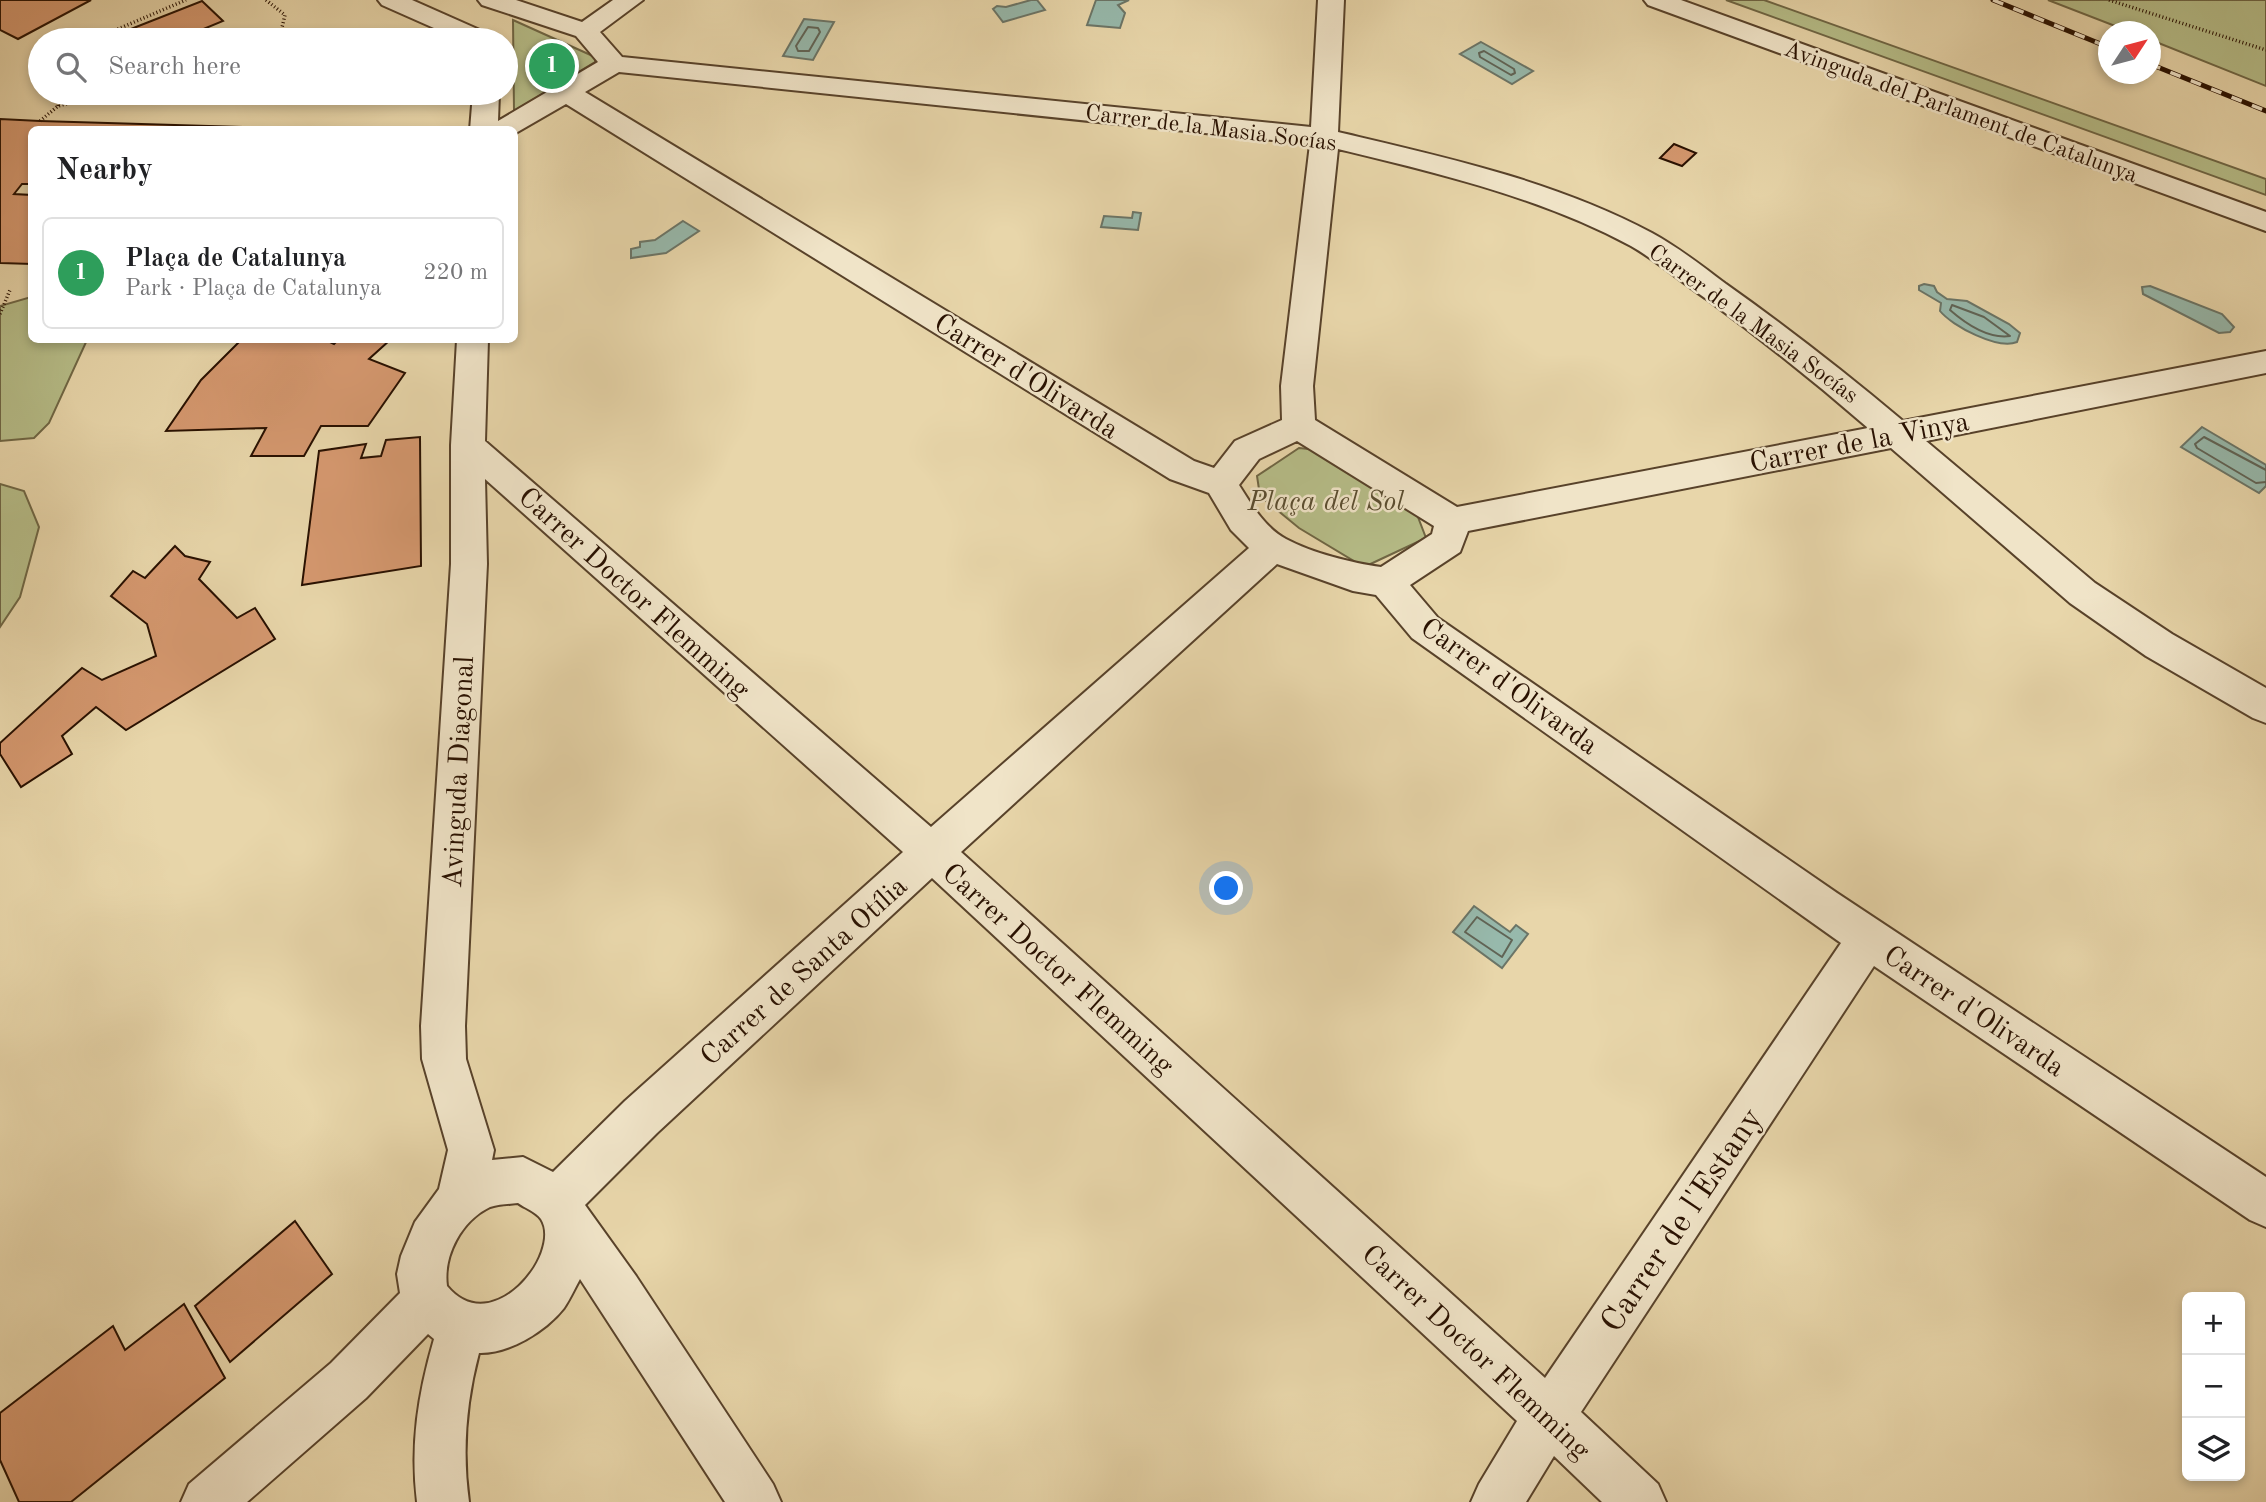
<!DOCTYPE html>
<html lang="en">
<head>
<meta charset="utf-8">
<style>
  body { margin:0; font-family:"Old Standard TT",serif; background:#f6f6f6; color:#202124 }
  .controls { position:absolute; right:21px; bottom:21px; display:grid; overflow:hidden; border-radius:10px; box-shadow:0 4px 10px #0003 }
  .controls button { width:63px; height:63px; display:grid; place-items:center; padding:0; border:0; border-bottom:2px solid #e0e0e0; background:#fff; color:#202124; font:35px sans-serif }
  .compass { position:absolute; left:2098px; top:21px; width:63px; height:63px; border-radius:50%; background:#fff; box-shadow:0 4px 10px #0003; rotate:54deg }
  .you { position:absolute; left:1227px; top:889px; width:24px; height:24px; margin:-18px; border:5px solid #fff; border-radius:50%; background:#1a73e8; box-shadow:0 0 0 10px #1a73e833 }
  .badge { display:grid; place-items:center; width:46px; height:46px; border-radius:50%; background:#8f2418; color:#fff; font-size:23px; font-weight:700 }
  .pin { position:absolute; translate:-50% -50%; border:4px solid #fff; box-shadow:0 2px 7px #0006 }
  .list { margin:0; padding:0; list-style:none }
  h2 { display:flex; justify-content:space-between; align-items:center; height:91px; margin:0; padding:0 28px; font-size:30px }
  h2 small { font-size:23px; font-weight:400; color:#757577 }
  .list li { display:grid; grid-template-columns:46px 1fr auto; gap:21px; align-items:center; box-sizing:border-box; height:112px; margin:0 14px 14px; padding:0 14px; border:2px solid #e0e0e0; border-radius:10px }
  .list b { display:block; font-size:26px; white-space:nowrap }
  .list p { margin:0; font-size:23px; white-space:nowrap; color:#757577 }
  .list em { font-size:23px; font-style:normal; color:#757577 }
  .icon { flex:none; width:38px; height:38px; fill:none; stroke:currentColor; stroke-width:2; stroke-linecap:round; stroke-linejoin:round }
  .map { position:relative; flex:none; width:2266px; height:1502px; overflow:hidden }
  .search { position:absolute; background:#fff; box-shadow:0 4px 10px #0003; left:28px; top:28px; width:490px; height:77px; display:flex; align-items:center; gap:18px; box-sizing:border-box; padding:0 24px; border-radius:38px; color:#757577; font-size:26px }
  .panel { position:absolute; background:#fff; box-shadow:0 4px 10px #0003; left:28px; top:126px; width:490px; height:217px; border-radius:10px }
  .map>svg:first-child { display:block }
</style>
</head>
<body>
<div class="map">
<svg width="2266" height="1502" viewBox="0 0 2266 1502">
  <rect width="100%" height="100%" fill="#e8d6aa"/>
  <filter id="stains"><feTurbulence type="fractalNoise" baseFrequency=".00286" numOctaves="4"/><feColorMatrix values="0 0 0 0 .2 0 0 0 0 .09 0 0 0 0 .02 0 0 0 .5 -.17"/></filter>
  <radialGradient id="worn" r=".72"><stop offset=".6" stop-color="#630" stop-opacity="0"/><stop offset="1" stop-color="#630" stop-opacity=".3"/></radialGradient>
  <path fill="#b6bd88" stroke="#6f6644" stroke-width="2" d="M1726 0H1764L2266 179V195Z
    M2048 0H2266V86L2151 40 2150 32 2128 31Z
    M513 20 595 57V62L514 111Z
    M31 297 32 340H87L49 423 34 438 0 441V306Z
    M1299 448 1318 450 1416 512 1426 538 1364 567 1299 528 1260 496 1257 476Z
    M0 484 24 491 39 527 20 597 0 627Z"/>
  <path fill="#97b9ac" stroke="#6b7567" stroke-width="2" d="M1031 0H1037L1045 10 1003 22 993 9 997 6 1006 7Z
    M1096 0H1129L1118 5 1125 13 1120 28 1087 25Z
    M804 19 834 22 813 60 783 56Z
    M1481 42 1533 71 1512 84 1460 54Z
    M1133 212 1141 213 1138 230 1101 227 1104 216 1132 218Z
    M683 221 699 231 666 253 631 258V249L640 247V242L655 240Z
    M1924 284 1934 286 1937 292 1947 299 1967 301 2009 324 2020 333 2017 342C1998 350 1952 326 1940 311L1941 303 1919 290V286Z
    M2150 286 2222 314 2234 327 2230 332 2219 333 2143 294 2142 287Z
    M2202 427 2266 465V486L2259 493 2181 447Z
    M1474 906 1510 932 1516 925 1528 934 1502 968 1453 932Z"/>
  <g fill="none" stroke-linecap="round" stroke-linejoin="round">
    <path stroke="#606456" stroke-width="2" d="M808 27 818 28 820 32 809 51H798L796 46Z
      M1484 51 1514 69 1515 73 1511 75 1480 57 1479 53Z
      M1952 305 1984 317 2010 336C1988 339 1966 324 1950 310Z
      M2266 470 2204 437 2195 444 2197 448 2256 483 2266 482
      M1477 917 1512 940 1502 957 1465 932Z"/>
  </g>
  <path fill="#d5986f" stroke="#281000" stroke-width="2" d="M0 0H91L18 39 0 30Z
    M202 1 223 21 177 40H103Z
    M0 119 40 121 241 127 239 130H32V184H22L14 194 32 195V264L0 263Z
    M1674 144 1696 153 1682 166 1660 158Z
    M241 340H326L334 344 338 340H390L369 359 405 373 368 426H321L304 456H251L266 428 166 431 201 380Z
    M420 437 421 566 302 585 319 451 366 444 361 458 381 456 386 440Z
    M175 546 185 556 210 562 199 579 237 618 255 608 275 639 126 730 96 707 62 736 72 754 21 787 0 754V743L82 668 102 680 156 656 147 624 111 596 133 571 145 578Z
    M295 1221 332 1274 230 1362 195 1306Z
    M184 1304 225 1378 71 1502H19L0 1460V1413L113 1326 125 1350Z"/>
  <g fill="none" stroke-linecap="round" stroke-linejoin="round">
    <defs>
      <path id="street" d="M378 0H412L491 35 495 40H461L382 5Z
        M478 0H516L582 22 613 0H643L600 32 622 57 1311 127 1318 0H1344L1338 132C1444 157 1555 181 1652 233 1678 247 1702 266 1726 284 1787 327 1846 373 1903 421L2266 351V373L1926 441 2095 583 2172 634 2266 688V723L2253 718 2146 656 2070 603 1891 448 1468 531 1460 552 1410 585 1438 618 1837 893 2266 1177V1227L2250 1220 1874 966 1581 1412 1658 1484 1666 1502H1602L1554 1456 1526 1502H1471L1479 1484 1517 1421 932 878 657 1133 585 1205 636 1276 773 1484 781 1502H725L580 1279C575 1288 570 1299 564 1308 546 1331 509 1354 479 1353 466 1402 462 1452 469 1502H417C410 1445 418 1394 434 1339L428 1334 366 1398 247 1502H181L189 1484 331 1363 400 1293 397 1274 401 1256 415 1222 439 1189 448 1150 422 1059 421 1026 451 564V445L457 340H488L485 441 931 827 1249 548 1231 530 1209 493 1170 479 566 104 514 134V130H470L473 93H499L498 121 598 62 576 36 482 5ZM619 72 1310 144 1281 386 1282 420 1235 441 1214 468 1194 461 585 92ZM1338 149C1437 173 1540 197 1631 246 1657 261 1680 281 1705 298 1761 339 1815 382 1868 428L1457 507 1315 420 1313 386ZM1297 441 1434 526 1432 534 1381 567C1352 563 1312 553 1286 539 1265 528 1251 504 1239 485L1259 459ZM485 479 903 852 625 1101 553 1172 523 1157 492 1160 494 1150 466 1059 465 1026 487 564ZM1277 564 1353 591 1376 595 1412 638 1841 943 1545 1378 961 852ZM518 1203C525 1208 536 1212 541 1219 563 1253 492 1341 447 1286 443 1256 461 1221 490 1207 499 1204 509 1204 518 1203Z
        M1644 0H1681L2266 212V231L1648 5Z"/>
    </defs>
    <use href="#street" stroke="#58422a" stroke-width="4"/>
    <path stroke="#281000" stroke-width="3.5" stroke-dasharray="1 2.5" stroke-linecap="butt" d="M266 0 285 15 279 40
      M2109 0 2266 50
      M92 40 186 0
      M58 106 60 93
      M40 121 58 106 96 96
      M0 314 10 290"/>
    <use href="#street" fill="#f0e4c8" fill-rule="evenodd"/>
    <defs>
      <path id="rail" d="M1993 0 2108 47
        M2150 64 2266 111"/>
    </defs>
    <use href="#rail" stroke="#281000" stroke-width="5"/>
    <use href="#rail" stroke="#f0e4c8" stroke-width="3.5" stroke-dasharray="11" stroke-linecap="butt"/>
  </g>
  <g text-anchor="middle" stroke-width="5" stroke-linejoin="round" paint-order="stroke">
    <g font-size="23" fill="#281000" stroke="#f0e4c8">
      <text transform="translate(1961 111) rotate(20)" y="8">Avinguda del Parlament de Catalunya</text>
      <text transform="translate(1211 127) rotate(7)" y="8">Carrer de la Masia Socías</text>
      <text transform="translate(1754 323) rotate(36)" y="8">Carrer de la Masia Socías</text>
    </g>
    <g font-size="28" fill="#281000" stroke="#f0e4c8">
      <text transform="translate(1027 375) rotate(32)" y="10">Carrer d'Olivarda</text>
      <text transform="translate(1859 441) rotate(-11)" y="10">Carrer de la Vinya</text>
      <text transform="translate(635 592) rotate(42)" y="10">Carrer Doctor Flemming</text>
      <text transform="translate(1510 685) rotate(36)" y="10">Carrer d'Olivarda</text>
      <text transform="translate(457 772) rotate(-87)" y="10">Avinguda Diagonal</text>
      <text transform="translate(1059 968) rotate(42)" y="10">Carrer Doctor Flemming</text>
      <text transform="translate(803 970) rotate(-42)" y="10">Carrer de Santa Otília</text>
      <text transform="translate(1975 1010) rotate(34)" y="10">Carrer d'Olivarda</text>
      <text transform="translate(1477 1351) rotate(43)" y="10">Carrer Doctor Flemming</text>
    </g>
    <g font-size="28" font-style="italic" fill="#5a4d30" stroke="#f0e4c8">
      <text x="1326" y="510">Plaça del Sol</text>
    </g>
    <g font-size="33" fill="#281000" stroke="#f0e4c8">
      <text transform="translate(1680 1219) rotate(-56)" y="12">Carrer de l'Estany</text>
    </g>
  </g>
  <rect width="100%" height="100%" filter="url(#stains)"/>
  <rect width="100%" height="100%" fill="url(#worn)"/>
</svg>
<div class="controls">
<button>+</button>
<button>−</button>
<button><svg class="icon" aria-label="layers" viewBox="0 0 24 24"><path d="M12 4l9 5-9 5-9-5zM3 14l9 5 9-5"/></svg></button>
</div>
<svg class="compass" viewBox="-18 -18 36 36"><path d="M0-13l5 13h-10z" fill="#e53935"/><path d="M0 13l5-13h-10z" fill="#757577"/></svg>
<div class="you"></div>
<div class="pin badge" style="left:552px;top:66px;background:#2e9e5b">1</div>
<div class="search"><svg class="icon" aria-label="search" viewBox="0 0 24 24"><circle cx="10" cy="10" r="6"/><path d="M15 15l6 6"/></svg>Search here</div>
<section class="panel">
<h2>Nearby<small></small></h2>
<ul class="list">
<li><span class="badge" style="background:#2e9e5b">1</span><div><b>Plaça de Catalunya</b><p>Park · Plaça de Catalunya</p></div><em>220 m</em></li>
</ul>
</section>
</div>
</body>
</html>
